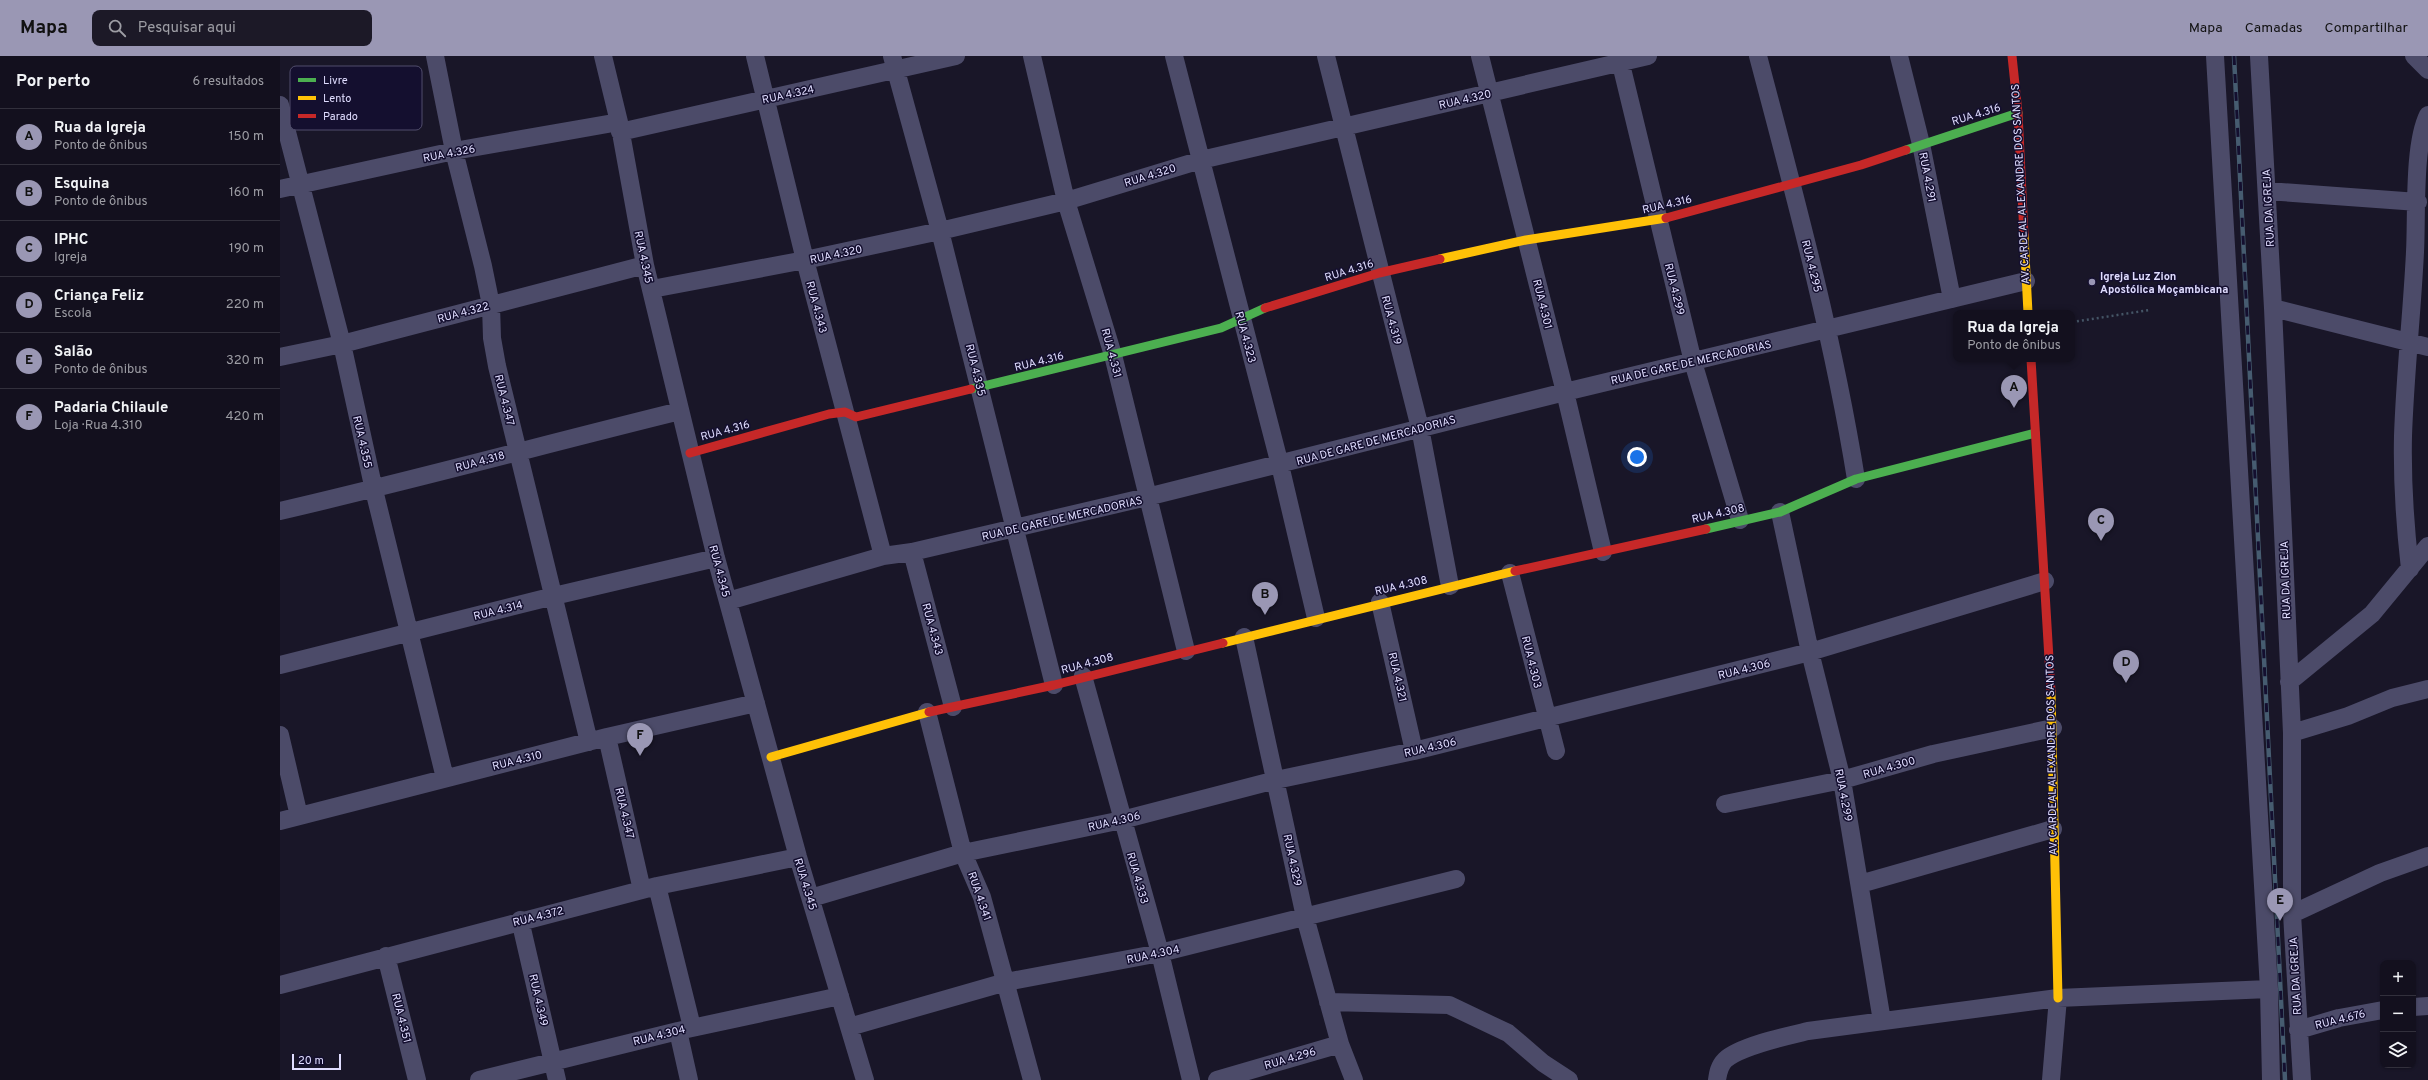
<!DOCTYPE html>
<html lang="pt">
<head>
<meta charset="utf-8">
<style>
  body { margin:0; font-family:Overpass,sans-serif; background:#1c1927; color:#f1f3f6 }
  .controls { position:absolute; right:12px; bottom:12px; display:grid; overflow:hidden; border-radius:8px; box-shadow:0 1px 3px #0004 }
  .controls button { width:36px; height:36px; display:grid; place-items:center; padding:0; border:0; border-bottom:1px solid #32303c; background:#13101e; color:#f1f3f6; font:20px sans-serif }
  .scale { position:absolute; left:12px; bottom:10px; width:49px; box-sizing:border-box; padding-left:4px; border:2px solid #e0ddff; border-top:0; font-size:11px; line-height:14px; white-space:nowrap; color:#e0ddff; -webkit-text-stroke:3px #140f2f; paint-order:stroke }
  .you { position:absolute; left:1357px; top:401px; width:14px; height:14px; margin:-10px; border:3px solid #fff; border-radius:50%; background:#1a73e8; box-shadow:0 0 0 6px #1a73e833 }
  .badge { display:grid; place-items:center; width:26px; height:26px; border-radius:50%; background:#9a97b4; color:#111; font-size:13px; font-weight:700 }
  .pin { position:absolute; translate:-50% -33px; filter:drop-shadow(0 1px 2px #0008) }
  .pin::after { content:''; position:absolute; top:21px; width:14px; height:12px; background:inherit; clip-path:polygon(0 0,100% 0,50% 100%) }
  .popup { position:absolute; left:1673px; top:254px; width:122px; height:52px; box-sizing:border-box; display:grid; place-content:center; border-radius:8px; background:#13101e; filter:drop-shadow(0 1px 3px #0005); font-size:13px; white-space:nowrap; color:#9d9da4 }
  .popup b { font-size:15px; color:#f1f3f6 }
  .popup::after { content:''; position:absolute; left:50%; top:100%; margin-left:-8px; border:8px solid transparent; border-top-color:#13101e }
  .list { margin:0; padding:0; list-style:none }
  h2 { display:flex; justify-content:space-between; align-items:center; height:52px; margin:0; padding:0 16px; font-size:17px }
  h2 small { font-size:13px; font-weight:400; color:#9d9da4 }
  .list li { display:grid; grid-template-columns:26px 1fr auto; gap:12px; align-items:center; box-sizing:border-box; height:56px; padding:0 16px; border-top:1px solid #32303c }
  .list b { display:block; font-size:15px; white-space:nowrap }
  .list p { margin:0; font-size:13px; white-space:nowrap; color:#9d9da4 }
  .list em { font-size:13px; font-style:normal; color:#9d9da4 }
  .icon { flex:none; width:22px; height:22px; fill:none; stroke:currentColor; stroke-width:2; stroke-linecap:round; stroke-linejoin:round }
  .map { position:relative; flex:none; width:2148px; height:1024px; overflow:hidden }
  header { display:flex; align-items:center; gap:24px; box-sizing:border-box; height:56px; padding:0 20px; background:#9a97b4; color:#111 }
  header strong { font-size:19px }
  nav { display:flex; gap:22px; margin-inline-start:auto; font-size:14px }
  .search { width:280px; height:36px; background:#1c1927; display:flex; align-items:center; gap:10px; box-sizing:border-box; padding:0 14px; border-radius:8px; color:#9d9da4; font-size:15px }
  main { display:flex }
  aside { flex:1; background:#13101e }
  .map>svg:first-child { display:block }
</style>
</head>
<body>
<header>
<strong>Mapa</strong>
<div class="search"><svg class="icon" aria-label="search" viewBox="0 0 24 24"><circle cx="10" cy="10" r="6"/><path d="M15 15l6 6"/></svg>Pesquisar aqui</div>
<nav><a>Mapa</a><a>Camadas</a><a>Compartilhar</a></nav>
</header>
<main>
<aside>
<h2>Por perto<small>6 resultados</small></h2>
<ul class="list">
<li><span class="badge">A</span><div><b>Rua da Igreja</b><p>Ponto de ônibus</p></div><em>150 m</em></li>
<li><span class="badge">B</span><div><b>Esquina</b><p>Ponto de ônibus</p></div><em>160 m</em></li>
<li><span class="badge">C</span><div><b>IPHC</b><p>Igreja</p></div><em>190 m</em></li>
<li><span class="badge">D</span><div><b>Criança Feliz</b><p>Escola</p></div><em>220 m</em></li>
<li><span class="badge">E</span><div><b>Salão</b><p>Ponto de ônibus</p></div><em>320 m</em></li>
<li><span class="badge">F</span><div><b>Padaria Chilaule</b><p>Loja · Rua 4.310</p></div><em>420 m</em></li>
</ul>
</aside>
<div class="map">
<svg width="2148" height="1024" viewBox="0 0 2148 1024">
  <rect width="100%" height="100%" fill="#191628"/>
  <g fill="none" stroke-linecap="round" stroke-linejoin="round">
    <path stroke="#455566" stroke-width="2.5" stroke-dasharray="2 3" stroke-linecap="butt" d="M1792 266 1870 254"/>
    <path stroke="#4c4b69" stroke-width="18" d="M155 0 174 95 203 210 211 249 212 282 217 310 309 686
      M323 0 339 66 365 209 436 502 518 801 585 1024
      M475 0 525 204 603 500
      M612 0 660 175 774 629
      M752 0 786 145 833 299 906 595
      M894 0 1000 409 1036 562
      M1046 0 1140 372 1170 530
      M1200 0 1285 336 1323 496
      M1339 0 1413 306 1460 464
      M1478 0C1515 140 1553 280 1576 423
      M1619 0 1641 88 1672 243
      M1935 0 1989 933 1991 1024
      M1979 0 1993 252 2012 677V858L2022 1024
      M2134 0 2148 14
      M0 49 62 288 94 434 165 722
      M340 76 676 0
      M0 133 174 95 339 66
      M1987 135 2138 146
      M372 233 525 204 660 175 786 145 921 104 1368 0
      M1993 252 2148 291
      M0 301 62 288 365 209
      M0 455C134 424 266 388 400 355
      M1500 456 1530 596 1562 724 1602 965
      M632 496 673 651
      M2130 513C2125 469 2122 425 2123 380 2125 319 2132 257 2135 196 2137 160 2133 89 2148 59
      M1230 517 1276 695
      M448 545 603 500 632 496 867 441 1285 336 1746 225
      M1100 546 1134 695
      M964 581 1025 861 1060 988 1074 1024
      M0 609 274 540 436 502
      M803 620 880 897 911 1024
      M2009 626 2092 558 2148 490
      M647 656 683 797 702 841 752 1024
      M2012 677 2068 660 2112 642 2148 633
      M0 679 19 760
      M327 681 362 834
      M1445 748 1562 724 1653 698 1773 672
      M0 765 327 681 476 647
      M1580 828 1773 773
      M377 830 412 971
      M531 842 683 797 842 764 996 724 1134 695 1530 596 1765 525
      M2012 858 2100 817 2148 800
      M240 864 277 1024
      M106 900 137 1024
      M0 929 377 830 518 801
      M1048 946 1169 949 1228 977 1263 1007 1289 1024
      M2133 951 2148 950
      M569 971 726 926 880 897 1176 823
      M2018 974 2059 962 2103 954
      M398 975 409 1024
      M199 1024 398 975 560 940
      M937 1024 1060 988
      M1437 1024C1438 1017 1439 1010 1445 1004 1460 990 1507 980 1528 975L1778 942 1989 933
      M1771 1024 1778 942"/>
    <path stroke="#4caf50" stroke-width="9" d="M1626 94 1738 57
      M691 333 941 272 985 252
      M1426 473 1500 456 1576 423 1755 377"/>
    <path stroke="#ffc107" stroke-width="9" d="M1744 179 1748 257
      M1160 203 1246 184 1386 162
      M943 587 1235 515
      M1771 636 1778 942
      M491 701 649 656"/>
    <path stroke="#c62828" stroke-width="9" d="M1732 0 1738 57 1744 179
      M1386 162 1581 109 1626 94
      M985 252 1099 217 1160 203
      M1751 303 1771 636
      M410 397 549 358 565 356 576 361 691 333
      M1235 515 1426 473
      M649 656 774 629 943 587"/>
    <defs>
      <path id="rail" d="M1954 0 2005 1024"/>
    </defs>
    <use href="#rail" stroke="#465c70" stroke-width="4.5"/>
    <use href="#rail" stroke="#140f2f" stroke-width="3" stroke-dasharray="9" stroke-linecap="butt"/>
  </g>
  <circle fill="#9a97b4" stroke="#140f2f" stroke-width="1.5" cx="1812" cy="226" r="4"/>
  <g text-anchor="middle" stroke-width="3" stroke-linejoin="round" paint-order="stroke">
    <g font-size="11" fill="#e0ddff" stroke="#140f2f">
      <text transform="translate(508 38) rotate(-12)" y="4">RUA 4.324</text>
      <text transform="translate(1185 43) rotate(-13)" y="4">RUA 4.320</text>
      <text transform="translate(1696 58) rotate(-17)" y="4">RUA 4.316</text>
      <text transform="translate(169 97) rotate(-11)" y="4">RUA 4.326</text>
      <text transform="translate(870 119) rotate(-17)" y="4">RUA 4.320</text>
      <text transform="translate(1648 121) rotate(79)" y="4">RUA 4.291</text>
      <text transform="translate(1740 128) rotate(-93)" y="4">AV. CARDEAL ALEXANDRE DOS SANTOS</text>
      <text transform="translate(1387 148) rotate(-13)" y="4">RUA 4.316</text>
      <text transform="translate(1988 152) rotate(-93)" y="4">RUA DA IGREJA</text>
      <text transform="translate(556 198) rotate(-12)" y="4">RUA 4.320</text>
      <text transform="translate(364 201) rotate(78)" y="4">RUA 4.345</text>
      <text transform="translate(1532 210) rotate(76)" y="4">RUA 4.295</text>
      <text transform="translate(1069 214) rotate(-17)" y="4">RUA 4.316</text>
      <text transform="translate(1395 233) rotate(76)" y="4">RUA 4.299</text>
      <text transform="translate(1263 248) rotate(76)" y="4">RUA 4.301</text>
      <text transform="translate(537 251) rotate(75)" y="4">RUA 4.343</text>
      <text transform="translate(183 256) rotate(-15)" y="4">RUA 4.322</text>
      <text transform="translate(1112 264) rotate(75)" y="4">RUA 4.319</text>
      <text transform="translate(966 281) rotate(75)" y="4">RUA 4.323</text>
      <text transform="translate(832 297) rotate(75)" y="4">RUA 4.331</text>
      <text transform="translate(759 305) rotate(-14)" y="4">RUA 4.316</text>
      <text transform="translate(1411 306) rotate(-13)" y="4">RUA DE GARE DE MERCADORIAS</text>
      <text transform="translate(696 314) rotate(76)" y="4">RUA 4.335</text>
      <text transform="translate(225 344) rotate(76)" y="4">RUA 4.347</text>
      <text transform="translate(445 374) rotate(-15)" y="4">RUA 4.316</text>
      <text transform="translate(1096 384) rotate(-15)" y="4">RUA DE GARE DE MERCADORIAS</text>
      <text transform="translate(83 386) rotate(77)" y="4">RUA 4.355</text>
      <text transform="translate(200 405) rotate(-15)" y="4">RUA 4.318</text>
      <text transform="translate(1438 457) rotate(-13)" y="4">RUA 4.308</text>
      <text transform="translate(782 462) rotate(-13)" y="4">RUA DE GARE DE MERCADORIAS</text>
      <text transform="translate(440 515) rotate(75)" y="4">RUA 4.345</text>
      <text transform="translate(2005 524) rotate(-92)" y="4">RUA DA IGREJA</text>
      <text transform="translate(1121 529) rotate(-13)" y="4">RUA 4.308</text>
      <text transform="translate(218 554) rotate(-14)" y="4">RUA 4.314</text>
      <text transform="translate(653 573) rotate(75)" y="4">RUA 4.343</text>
      <text transform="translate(1252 606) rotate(76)" y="4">RUA 4.303</text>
      <text transform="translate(807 607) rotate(-15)" y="4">RUA 4.308</text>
      <text transform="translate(1464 613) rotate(-14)" y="4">RUA 4.306</text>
      <text transform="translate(1118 621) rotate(77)" y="4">RUA 4.321</text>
      <text transform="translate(1150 691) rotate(-13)" y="4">RUA 4.306</text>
      <text transform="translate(1771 699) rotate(-91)" y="4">AV. CARDEAL ALEXANDRE DOS SANTOS</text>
      <text transform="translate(237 704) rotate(-14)" y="4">RUA 4.310</text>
      <text transform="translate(1609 711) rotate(-16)" y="4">RUA 4.300</text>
      <text transform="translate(1564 739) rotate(79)" y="4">RUA 4.299</text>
      <text transform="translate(345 757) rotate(77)" y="4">RUA 4.347</text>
      <text transform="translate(834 765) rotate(-13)" y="4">RUA 4.306</text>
      <text transform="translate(1013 804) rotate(78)" y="4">RUA 4.329</text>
      <text transform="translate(858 822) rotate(74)" y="4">RUA 4.333</text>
      <text transform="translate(526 828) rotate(73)" y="4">RUA 4.345</text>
      <text transform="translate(700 840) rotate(71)" y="4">RUA 4.341</text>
      <text transform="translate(258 860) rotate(-14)" y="4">RUA 4.372</text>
      <text transform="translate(873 898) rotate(-12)" y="4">RUA 4.304</text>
      <text transform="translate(2015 920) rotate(-93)" y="4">RUA DA IGREJA</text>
      <text transform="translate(259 944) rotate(77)" y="4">RUA 4.349</text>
      <text transform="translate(122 962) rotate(76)" y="4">RUA 4.351</text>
      <text transform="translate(2060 963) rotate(-14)" y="4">RUA 4.676</text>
      <text transform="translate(379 979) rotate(-14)" y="4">RUA 4.304</text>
      <text transform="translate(1010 1002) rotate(-16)" y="4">RUA 4.296</text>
    </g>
    <g font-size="11" font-weight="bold" fill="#e0ddff" stroke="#140f2f" text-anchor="start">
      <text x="1820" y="224">Igreja Luz Zion<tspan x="1820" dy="13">Apostólica Moçambicana</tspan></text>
    </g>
  </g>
  <rect x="10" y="10" width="132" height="64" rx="6" fill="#140f2f" stroke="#514d6d" stroke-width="1"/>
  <rect x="18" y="22" width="18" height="4" fill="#4caf50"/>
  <rect x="18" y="40" width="18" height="4" fill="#ffc107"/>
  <rect x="18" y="58" width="18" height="4" fill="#c62828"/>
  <g font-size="11" fill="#e0ddff">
    <text x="43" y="28">Livre</text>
    <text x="43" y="46">Lento</text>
    <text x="43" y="64">Parado</text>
  </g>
</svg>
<div class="controls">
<button>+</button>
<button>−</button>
<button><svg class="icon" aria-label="layers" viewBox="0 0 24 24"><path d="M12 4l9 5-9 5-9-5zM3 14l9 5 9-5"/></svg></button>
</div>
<div class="scale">20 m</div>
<div class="you"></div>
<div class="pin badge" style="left:1734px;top:352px">A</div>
<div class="popup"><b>Rua da Igreja</b>Ponto de ônibus</div>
<div class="pin badge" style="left:985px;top:559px">B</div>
<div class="pin badge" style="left:1821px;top:485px">C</div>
<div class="pin badge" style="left:1846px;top:627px">D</div>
<div class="pin badge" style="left:2000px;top:865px">E</div>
<div class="pin badge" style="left:360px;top:700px">F</div>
</div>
</main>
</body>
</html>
